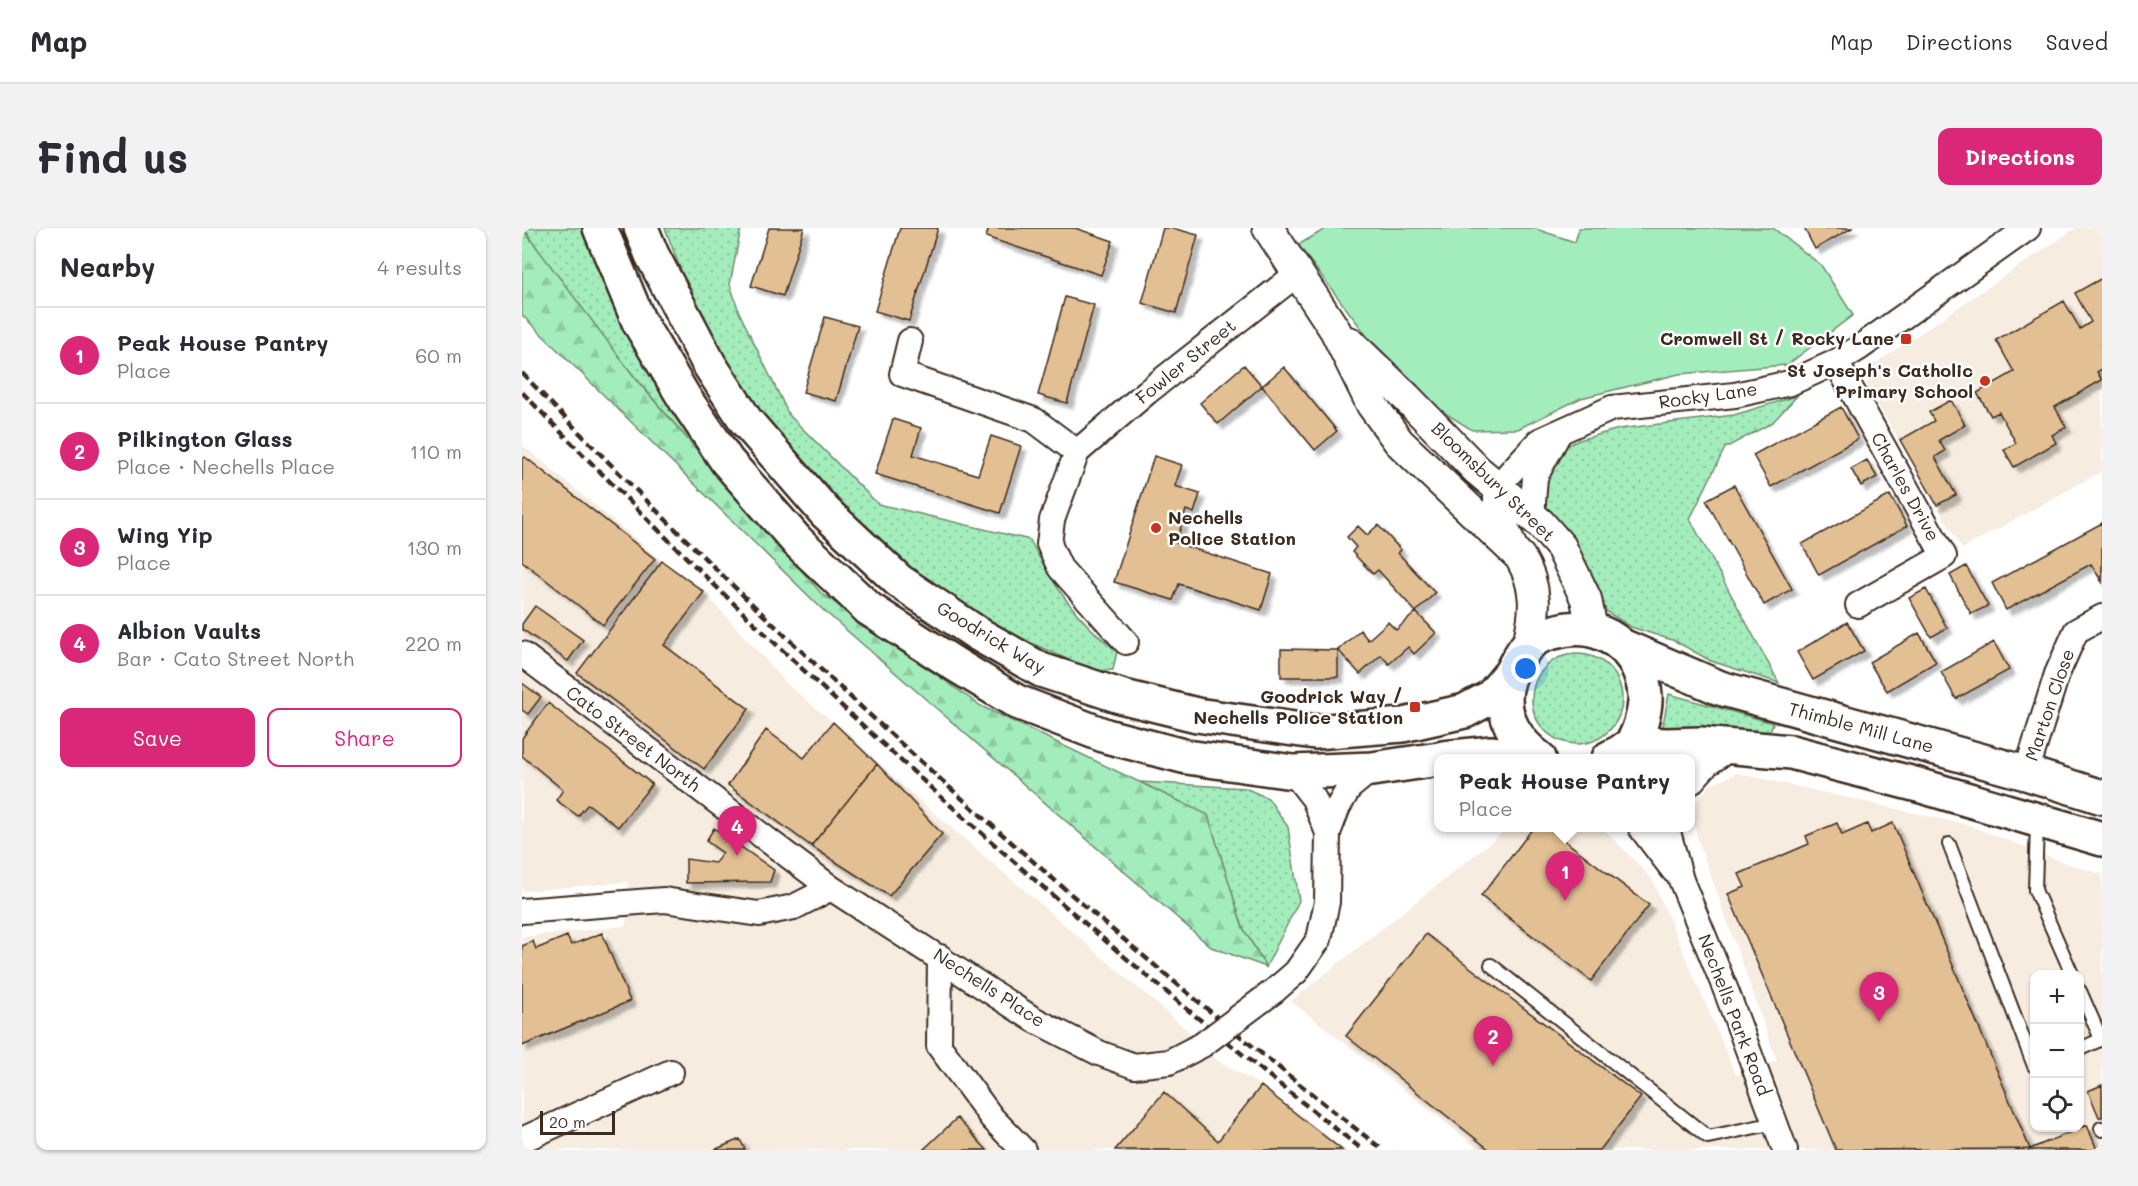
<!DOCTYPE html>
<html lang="en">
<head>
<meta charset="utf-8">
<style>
  body { margin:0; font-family:Mali,sans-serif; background:#f2f2f3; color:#2b2b33 }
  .controls { position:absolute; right:18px; bottom:18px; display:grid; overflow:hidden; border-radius:12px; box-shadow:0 2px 4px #0004 }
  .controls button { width:54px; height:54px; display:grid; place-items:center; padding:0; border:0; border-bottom:2px solid #e1e1e2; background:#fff; color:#2b2b33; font:30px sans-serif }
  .scale { position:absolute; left:18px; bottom:15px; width:75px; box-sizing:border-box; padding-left:6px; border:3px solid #3b2a1e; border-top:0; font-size:16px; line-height:21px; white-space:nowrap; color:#3b2a1e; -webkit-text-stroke:4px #fff; paint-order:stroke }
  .you { position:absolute; left:1004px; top:441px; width:21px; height:21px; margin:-15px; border:4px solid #fff; border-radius:50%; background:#1a73e8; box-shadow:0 0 0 9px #1a73e833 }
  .badge { display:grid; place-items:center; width:39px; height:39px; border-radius:50%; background:#db2777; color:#fff; font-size:20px; font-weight:700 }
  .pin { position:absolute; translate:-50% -50px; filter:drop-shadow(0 2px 3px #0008) }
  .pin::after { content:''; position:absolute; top:32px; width:21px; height:18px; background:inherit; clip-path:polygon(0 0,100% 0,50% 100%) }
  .popup { position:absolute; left:912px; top:526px; width:261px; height:78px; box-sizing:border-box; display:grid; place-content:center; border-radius:12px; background:#fff; filter:drop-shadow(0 2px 4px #0005); font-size:20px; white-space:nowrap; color:#7c7c81 }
  .popup b { font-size:22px; color:#2b2b33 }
  .popup::after { content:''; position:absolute; left:50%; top:100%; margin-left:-12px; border:12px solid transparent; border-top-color:#fff }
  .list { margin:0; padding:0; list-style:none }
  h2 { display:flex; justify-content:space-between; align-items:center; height:78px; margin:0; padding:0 24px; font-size:26px }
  h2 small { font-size:20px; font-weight:400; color:#7c7c81 }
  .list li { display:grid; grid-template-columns:39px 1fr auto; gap:18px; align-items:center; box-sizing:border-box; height:96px; padding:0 24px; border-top:2px solid #e1e1e2 }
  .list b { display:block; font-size:22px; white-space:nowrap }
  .list p { margin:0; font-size:20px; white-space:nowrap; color:#7c7c81 }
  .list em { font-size:20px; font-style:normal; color:#7c7c81 }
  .actions { display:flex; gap:12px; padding:18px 24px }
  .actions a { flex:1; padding:14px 0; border:2px solid #db2777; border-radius:12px; text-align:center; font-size:21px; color:#db2777 }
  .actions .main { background:#db2777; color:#fff }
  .icon { flex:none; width:33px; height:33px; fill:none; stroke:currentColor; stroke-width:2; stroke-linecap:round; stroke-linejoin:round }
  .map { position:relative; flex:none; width:1580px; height:922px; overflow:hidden; border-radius:12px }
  header { display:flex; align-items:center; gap:36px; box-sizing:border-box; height:84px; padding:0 30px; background:#fff; border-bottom:2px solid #e1e1e2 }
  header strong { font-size:28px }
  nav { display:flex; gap:33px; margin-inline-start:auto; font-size:21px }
  .intro { display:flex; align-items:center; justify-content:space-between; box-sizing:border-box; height:144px; padding:0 36px }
  h1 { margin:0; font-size:42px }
  .button { padding:15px 27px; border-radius:12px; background:#db2777; color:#fff; font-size:21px; font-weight:700 }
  main { display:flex; gap:36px; padding:0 36px }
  aside { flex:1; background:#fff; border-radius:12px; box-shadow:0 2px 4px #0004 }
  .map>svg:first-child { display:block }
</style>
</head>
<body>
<header>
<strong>Map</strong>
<nav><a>Map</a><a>Directions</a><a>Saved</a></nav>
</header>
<div class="intro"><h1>Find us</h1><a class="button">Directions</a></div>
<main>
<aside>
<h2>Nearby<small>4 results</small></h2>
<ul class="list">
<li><span class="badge">1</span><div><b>Peak House Pantry</b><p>Place</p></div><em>60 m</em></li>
<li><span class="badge">2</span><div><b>Pilkington Glass</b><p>Place · Nechells Place</p></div><em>110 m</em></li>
<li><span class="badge">3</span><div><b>Wing Yip</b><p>Place</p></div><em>130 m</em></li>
<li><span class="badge">4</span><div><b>Albion Vaults</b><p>Bar · Cato Street North</p></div><em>220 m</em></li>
</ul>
<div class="actions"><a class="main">Save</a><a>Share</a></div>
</aside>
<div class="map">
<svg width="1580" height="922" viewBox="0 0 1580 922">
  <defs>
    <pattern id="grass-dots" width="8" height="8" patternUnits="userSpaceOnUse" patternTransform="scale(1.5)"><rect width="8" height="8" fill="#a3ecbb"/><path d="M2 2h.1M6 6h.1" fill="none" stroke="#8dcba0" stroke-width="1.8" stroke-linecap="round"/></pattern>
    <pattern id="forest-firs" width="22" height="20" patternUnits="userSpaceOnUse" patternTransform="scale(1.5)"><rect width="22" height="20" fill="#a3ecbb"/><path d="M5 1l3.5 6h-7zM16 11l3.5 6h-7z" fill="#8dcba0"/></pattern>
    <filter id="shadow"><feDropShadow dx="5.5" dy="5.5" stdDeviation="1.5" flood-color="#0004"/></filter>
  </defs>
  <rect width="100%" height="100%" fill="#fff"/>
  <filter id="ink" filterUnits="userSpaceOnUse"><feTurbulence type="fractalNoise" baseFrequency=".0167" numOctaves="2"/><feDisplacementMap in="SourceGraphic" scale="12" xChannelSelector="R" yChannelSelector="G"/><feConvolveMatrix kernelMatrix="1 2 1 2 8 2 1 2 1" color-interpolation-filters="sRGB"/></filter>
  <g filter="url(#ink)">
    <path fill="#f6ecdf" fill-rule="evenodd" d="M1554 0H1580V243L1440 321 1348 163 1342 143Z
      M0 217 140 333 182 364 268 459 311 494 355 536 664 801 695 832 739 858 820 922H0V709L104 698 106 654 0 663Z
      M1215 545 1446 597 1549 637 1580 646V922H958L769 773 987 600H1081L1130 651 1214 847 1255 833 1176 612 1169 582 1187 558ZM1512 746H1558V900H1512Z"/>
    <path fill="url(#grass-dots)" stroke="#6f8b6c" stroke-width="1.5" d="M2 0H64L113 114 187 236C122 161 55 84 2 0Z
      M143 0H219L208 56 217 84 267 187 356 276 508 312C531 357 554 392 595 423L591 442 571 443 470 397 341 310 224 178 173 80Z
      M1275 168 1250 195 1203 220 1168 291 1257 455 1189 433 1153 413 1109 399 1085 384 1062 339 1025 289 1022 269 1028 232 1040 220 1057 212 1097 201 1212 187Z
      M1010 471a45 45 0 1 1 90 0a45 45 0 1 1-90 0Z
      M1147 466 1251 495 1246 509 1140 501Z
      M618 554 723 560 746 570 766 599 777 673 744 739 721 700 686 588Z"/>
    <path fill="url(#forest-firs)" stroke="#6f8b6c" stroke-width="1.5" d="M0 0 117 155 299 365 459 478 686 587 721 700 744 739 689 719 300 381 4 91 0 87Z"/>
    <path fill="#a3ecbb" stroke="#6f8b6c" stroke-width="1.5" d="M805 0H1011L1053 14 1057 0H1251L1299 37 1331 87 1265 137 1157 146 1059 170 996 201 950 202 918 182 864 133 776 17Z"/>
    <path fill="#e2c094" stroke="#3b2a1e" stroke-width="1.5" filter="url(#shadow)" d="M247 0H282L261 68 229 58Z
      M378 0H416L387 93 353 83Z
      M467 0H553L591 13 579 47 464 9Z
      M641 0H650L676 7 654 85 620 75Z
      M1282 0H1330L1293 21Z
      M1580 50V141L1575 144 1580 152 1533 179 1544 199 1530 207 1534 215 1492 239 1482 222 1494 215 1477 184 1469 188 1455 165 1492 144 1474 112 1542 73 1558 101 1569 94 1553 65Z
      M543 69 572 77 545 175 516 167Z
      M303 89 336 98 314 173 281 164Z
      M722 137 740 158 696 196 678 175Z
      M762 139 815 203 793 222 740 158Z
      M1429 172 1443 197 1417 212 1423 223 1413 229 1434 267 1415 277 1378 212 1412 193 1407 184Z
      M1319 179 1336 211 1249 259 1231 227Z
      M371 191 399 200 391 227 456 247 469 208 499 218 478 285 353 246Z
      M632 228 660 237 653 258 678 266 672 285 664 282 654 315 750 346 739 382 657 356 651 372 592 354Z
      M3 229 133 331 81 397 0 333V232Z
      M1345 232 1355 249 1339 258 1329 241Z
      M1212 257 1270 361 1242 377 1184 272Z
      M1368 267 1385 298 1297 347 1280 316Z
      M1580 295V354L1569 336 1484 382 1470 355Z
      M856 297 879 322 876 325 913 365 894 384 856 342 851 346 830 324 834 319 825 309 836 298 845 307Z
      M140 333 182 364 142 417 227 481 182 541 55 445Z
      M1444 338 1466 378 1449 386 1428 347Z
      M1404 361 1425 400 1409 409 1387 370Z
      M13 378 61 412 46 433 0 401V396Z
      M894 384 914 405 892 426 886 419 867 436 859 427 838 446 816 422 838 402 846 412 866 394 874 402Z
      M1325 394 1342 423 1291 452 1275 424Z
      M1397 405 1414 434 1365 463 1347 434Z
      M1472 414 1487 442 1434 471 1419 444Z
      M759 421 816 422V449H759Z
      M0 455 19 469 6 486 0 482Z
      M26 475 130 556 96 599 66 576 56 588 34 572 41 562 0 528V510Z
      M311 494 355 536 289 618 206 557 244 502 282 530Z
      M355 536 420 606 367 668 289 618Z
      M1315 595 1320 607 1345 596 1349 605 1371 595 1508 921 1314 922 1206 666 1223 659 1217 646 1287 616 1284 608Z
      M192 600 252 642 248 654 164 655V631L193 635 201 625 184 613Z
      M1011 600H1026L1127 677 1069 753 959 668Z
      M80 705 108 773 0 818V718L11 713 14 721 45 708 49 717Z
      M904 706 1119 869 1078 922H968L824 808Z
      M1580 857V889H1577L1566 863Z
      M739 858 820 922H593L642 864 696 913Z
      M435 890 465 922H401Z
      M1565 897 1575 922H1507L1508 921Z
      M218 911 223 922H192Z"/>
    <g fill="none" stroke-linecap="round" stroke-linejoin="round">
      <defs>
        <path id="service" d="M1515 595 1513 662 1550 746
          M1427 616 1512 838
          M969 737 1186 909 1253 895
          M1558 763 1579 811
          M1558 821 1580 811
          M1579 900 1580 902"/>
        <path id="minor" d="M388 113 380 146 512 192 555 224
          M1314 134 1422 328 1336 377
          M1010 289 1013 249 1036 207
          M994 322 974 275V260L1017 213 1090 180 1213 167 1268 155 1314 134 1337 120 1506 0
          M604 414 538 340 527 316 530 292 555 224 625 164 775 46
          M0 426 309 660
          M771 544 792 571 806 605
          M1504 545 1535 446 1554 403 1580 389
          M1169 554 1185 536 1211 518
          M1119 600 1152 643
          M1145 600 1159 652 1205 765 1263 922
          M0 683 142 672 237 686 272 679 309 660 511 791 577 825 612 838 647 834 680 817
          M418 729 417 818 470 890 501 922
          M752 763 774 744 797 711 805 674 806 605 816 579 827 560 850 541
          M0 912 149 844"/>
        <path id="tertiary" d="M746 0 813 102 850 177 877 214 998 329C1016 359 1014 384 1006 416
          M827 114 884 169 955 242 1018 295 1039 319 1064 371 1070 402"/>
        <path id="secondary" d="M78 0 117 94 163 171 205 233 275 313 347 381 434 437 495 474 584 508 665 529 771 544 850 541 917 531
          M119 0 130 27 187 136 224 193 303 284 377 353 456 406 519 442 598 468 675 487 793 504 881 497 943 483 969 469 987 447
          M1102 419 1198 460 1504 545 1580 569
          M1110 515 1144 517 1179 516 1269 524 1396 557 1580 611
          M921 530 970 525 1008 530
          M1017 530C985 506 972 471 994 435 998 429 1002 420 1007 416 1014 409 1023 406 1032 404 1078 390 1119 420 1123 467 1124 480 1117 510 1107 518 1101 523 1094 527 1087 530"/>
      </defs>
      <use href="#service" stroke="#3b2a1e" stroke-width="16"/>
      <use href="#minor" stroke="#3b2a1e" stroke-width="28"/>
      <use href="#tertiary" stroke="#3b2a1e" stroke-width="34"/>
      <use href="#secondary" stroke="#3b2a1e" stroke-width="38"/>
      <use href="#service" stroke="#fff" stroke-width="12"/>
      <use href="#minor" stroke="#fff" stroke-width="24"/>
      <use href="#tertiary" stroke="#fff" stroke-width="30"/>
      <use href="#secondary" stroke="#fff" stroke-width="33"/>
      <path stroke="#3b2a1e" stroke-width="4.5" stroke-dasharray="9 4.5" stroke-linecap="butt" d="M0 145C267 425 556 684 861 922
        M0 164C262 435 542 690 841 922"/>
      <defs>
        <path id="minor-bridge" d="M680 817 752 763"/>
      </defs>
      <use href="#minor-bridge" stroke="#3b2a1e" stroke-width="28" stroke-linecap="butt"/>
      <use href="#minor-bridge" stroke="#fff" stroke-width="24"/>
    </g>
  </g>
  <g fill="#c8321e" stroke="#fff" stroke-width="2">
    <rect x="1378" y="105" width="12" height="12" rx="3"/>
    <circle cx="1463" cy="153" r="6"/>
    <circle cx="634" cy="300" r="6"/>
    <rect x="887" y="473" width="12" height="12" rx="3"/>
  </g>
  <g text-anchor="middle" stroke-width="5" stroke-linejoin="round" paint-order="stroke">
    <g font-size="18" font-weight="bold" fill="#3b2a1e" stroke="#fff" text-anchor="end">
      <text x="1372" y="117">Cromwell St / Rocky Lane</text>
      <text x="1451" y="149">St Joseph's Catholic<tspan x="1451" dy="21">Primary School</tspan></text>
      <text x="646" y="296" text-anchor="start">Nechells<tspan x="646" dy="21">Police Station</tspan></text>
      <text x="881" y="475">Goodrick Way /<tspan x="881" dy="21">Nechells Police Station</tspan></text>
    </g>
    <g font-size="18" fill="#3b2a1e" stroke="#fff">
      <text transform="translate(664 134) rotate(-39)" y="6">Fowler Street</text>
      <text transform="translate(1186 168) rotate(-8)" y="6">Rocky Lane</text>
      <text transform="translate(971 254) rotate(44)" y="6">Bloomsbury Street</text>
      <text transform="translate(1383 259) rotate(61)" y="6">Charles Drive</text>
      <text transform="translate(469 410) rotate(31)" y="6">Goodrick Way</text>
      <text transform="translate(1528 477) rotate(-71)" y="6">Marton Close</text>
      <text transform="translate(1339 500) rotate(15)" y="6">Thimble Mill Lane</text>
      <text transform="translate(111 511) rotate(37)" y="6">Cato Street North</text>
      <text transform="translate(467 760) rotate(33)" y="6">Nechells Place</text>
      <text transform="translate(1212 787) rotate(69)" y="6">Nechells Park Road</text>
    </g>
  </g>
</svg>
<div class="controls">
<button>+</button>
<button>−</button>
<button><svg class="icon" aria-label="locate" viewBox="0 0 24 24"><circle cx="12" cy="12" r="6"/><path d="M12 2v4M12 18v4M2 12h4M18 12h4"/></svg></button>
</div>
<div class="scale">20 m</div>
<div class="you"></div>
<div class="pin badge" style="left:1043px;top:673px">1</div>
<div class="popup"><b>Peak House Pantry</b>Place</div>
<div class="pin badge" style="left:971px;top:838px">2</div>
<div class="pin badge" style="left:1357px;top:794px">3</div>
<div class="pin badge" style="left:215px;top:628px">4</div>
</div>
</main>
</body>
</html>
